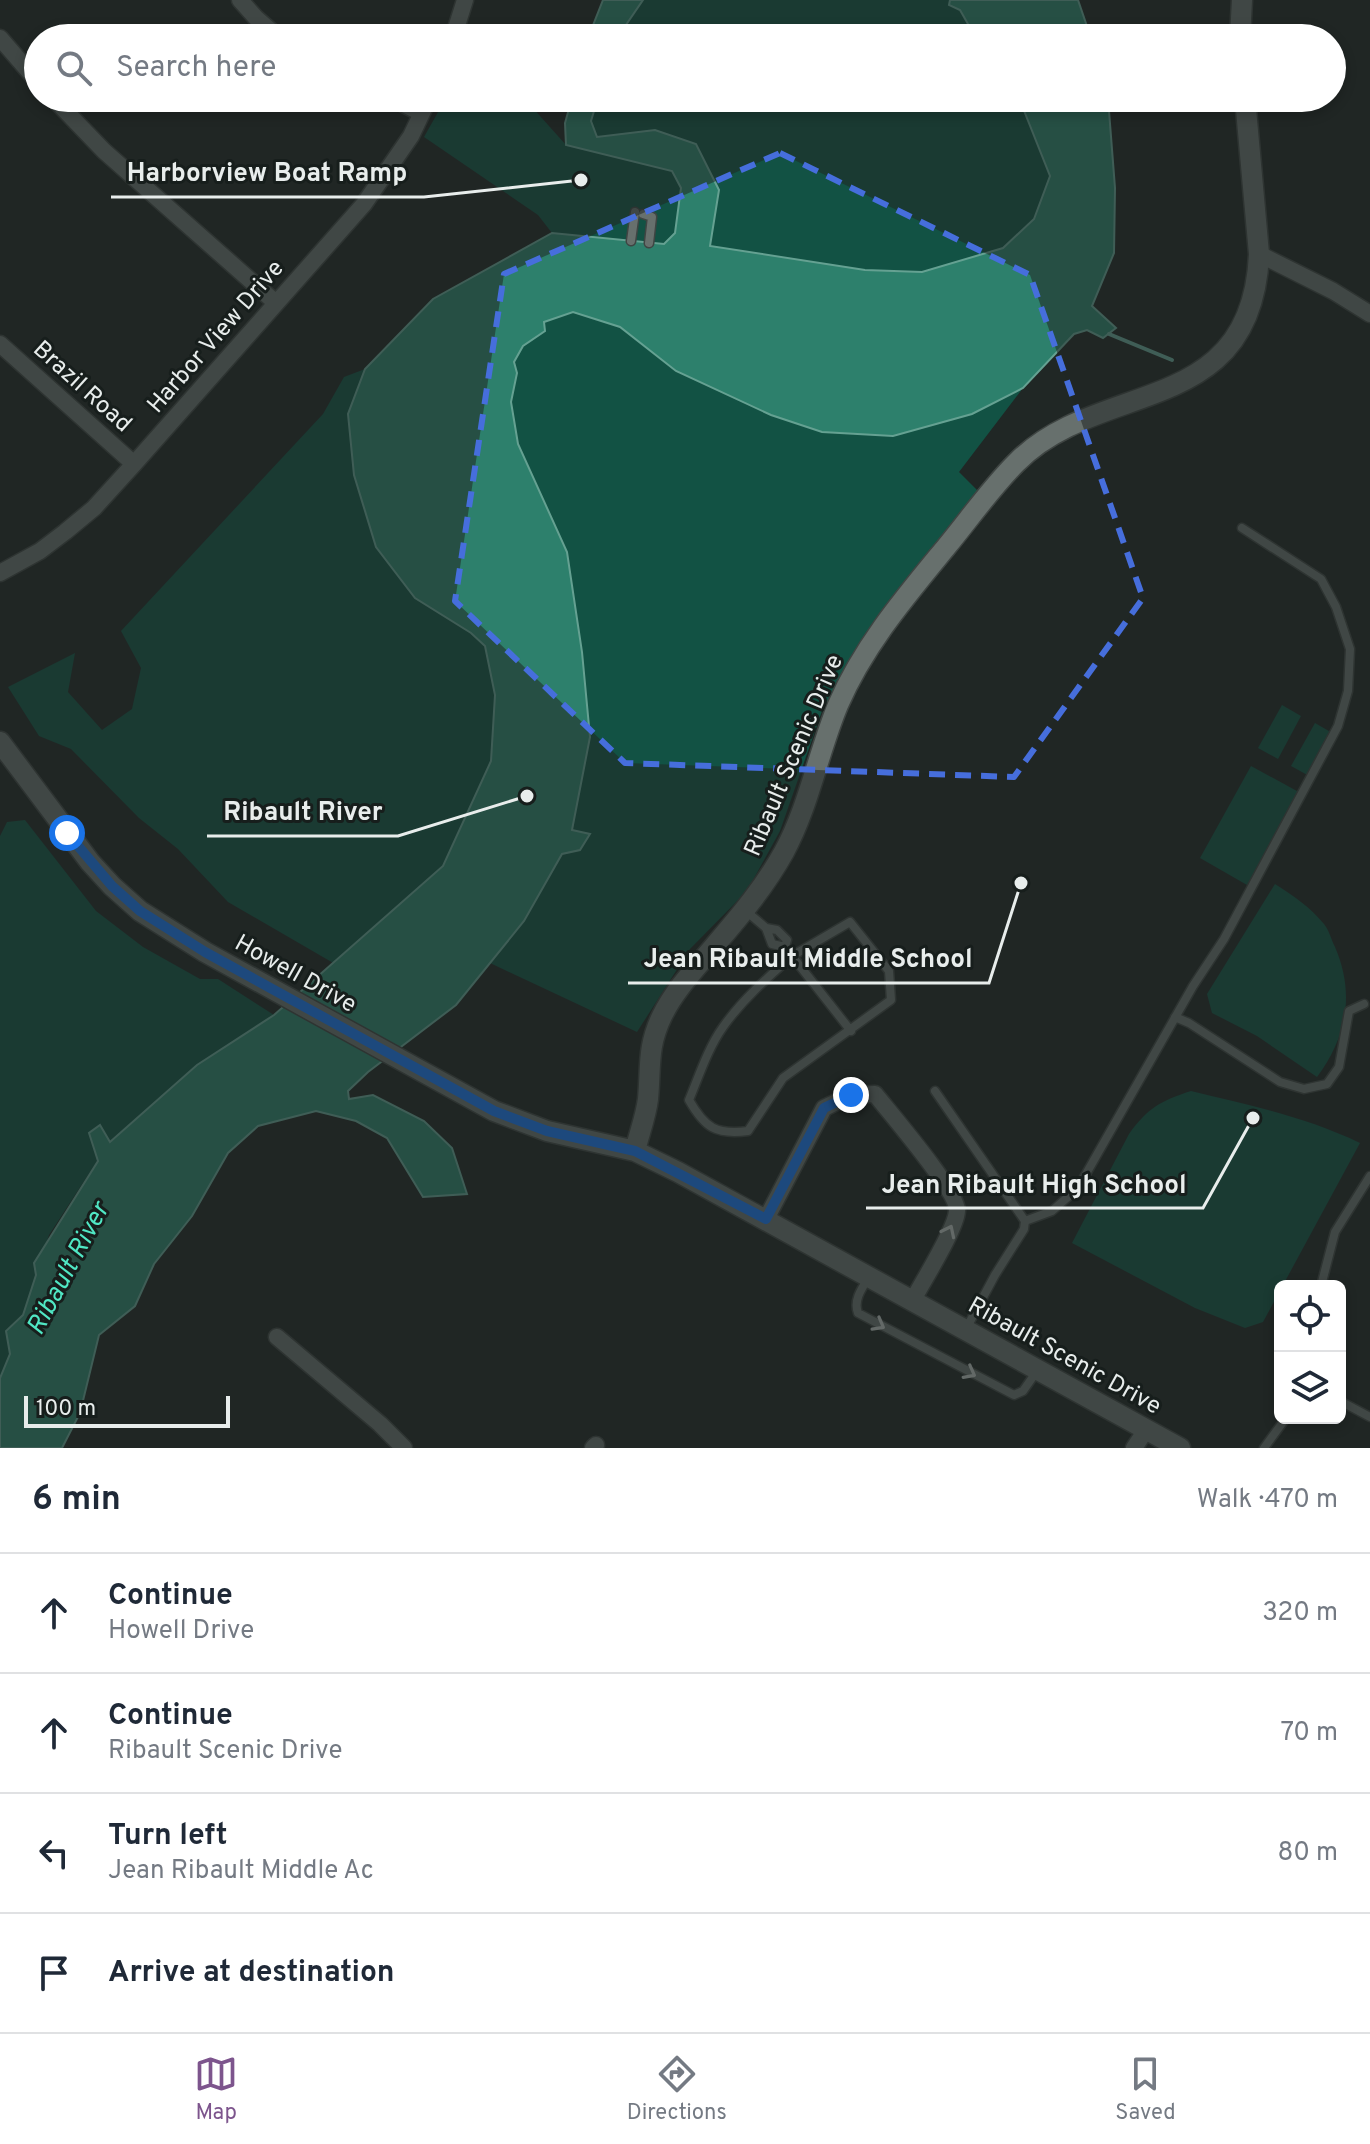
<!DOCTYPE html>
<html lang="en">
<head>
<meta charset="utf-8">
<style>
  body { margin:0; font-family:Overpass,sans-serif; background:#f6f6f7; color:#1f2937 }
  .controls { position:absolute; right:24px; bottom:24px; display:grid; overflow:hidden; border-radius:12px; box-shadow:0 4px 12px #0003 }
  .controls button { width:72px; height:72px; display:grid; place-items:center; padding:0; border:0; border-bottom:2px solid #e0e1e3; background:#fff; color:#1f2937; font:40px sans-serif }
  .scale { position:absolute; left:24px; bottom:20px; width:206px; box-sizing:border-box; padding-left:8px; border:4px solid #e8edec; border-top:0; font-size:22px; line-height:28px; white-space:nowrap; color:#e8edec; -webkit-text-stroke:6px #171e1c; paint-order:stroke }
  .stop { position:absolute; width:24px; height:24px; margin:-18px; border:6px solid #1a73e8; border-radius:50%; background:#fff }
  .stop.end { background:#1a73e8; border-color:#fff; box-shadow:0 2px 8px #0008 }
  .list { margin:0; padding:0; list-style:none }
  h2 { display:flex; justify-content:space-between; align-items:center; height:104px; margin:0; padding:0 32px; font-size:34px }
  h2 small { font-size:26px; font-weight:400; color:#747a83 }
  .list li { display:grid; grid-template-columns:52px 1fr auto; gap:24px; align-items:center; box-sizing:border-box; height:120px; padding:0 32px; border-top:2px solid #e0e1e3 }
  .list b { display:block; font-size:30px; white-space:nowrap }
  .list p { margin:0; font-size:26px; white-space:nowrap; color:#747a83 }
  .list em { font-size:26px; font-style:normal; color:#747a83 }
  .icon { flex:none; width:44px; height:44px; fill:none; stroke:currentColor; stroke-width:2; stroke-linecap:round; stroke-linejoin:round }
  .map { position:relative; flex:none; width:1370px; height:1448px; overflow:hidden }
  .search { position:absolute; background:#fff; box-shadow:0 4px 12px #0003; left:24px; right:24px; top:24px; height:88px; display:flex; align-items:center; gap:20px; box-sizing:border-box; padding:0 28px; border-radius:44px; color:#747a83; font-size:30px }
  .sheet { height:584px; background:#fff }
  nav { display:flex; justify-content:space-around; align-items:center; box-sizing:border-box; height:112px; border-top:2px solid #e0e1e3; background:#fff; font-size:22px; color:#747a83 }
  nav a { display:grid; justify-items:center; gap:4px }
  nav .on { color:#7d558d }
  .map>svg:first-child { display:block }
</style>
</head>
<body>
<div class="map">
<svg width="1370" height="1448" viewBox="0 0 1370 1448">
  <rect width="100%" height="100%" fill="#202725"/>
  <path fill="#125244" d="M643 0H950L949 5 960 10 976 38H617Z
    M446 98H507L532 107 566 145 672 171 681 188 675 233 664 244 552 233 538 215 424 137Z
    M598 98H1019L1050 177 1034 219 1003 248 922 272 865 270 710 246 719 190 655 130 597 137 591 121Z
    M573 312 620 327 676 371 972 414 1023 388 959 472 979 492 876 618 822 711 780 831 747 891 690 949 637 1032 490 963 524 921 562 854 580 850 590 834 572 831 590 737 582 652 567 552 518 444 511 402 517 373 514 362 523 346 545 331 544 322Z
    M365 369 348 414 471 633 485 646 495 695 491 761 443 866 335 964 228 902 178 849 139 818 71 749 39 736 8 687 75 653 68 692 102 730 132 709 141 668 121 631 323 414 344 377Z
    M1282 705 1301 716 1278 759 1258 748Z
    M1315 723 1334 734 1311 777 1291 766Z
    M1251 766 1306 796 1254 889 1200 858Z
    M25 820 96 911 143 947 200 979H218L274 1015 197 1065 109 1143 49 1235 23 1315 6 1331 10 1354 0 1378V836L7 822Z
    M1275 884C1294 896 1310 907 1324 924 1329 930 1331 939 1335 947 1355 993 1347 1037 1317 1077L1257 1036 1212 1013 1207 994Z
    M1191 1091C1249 1105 1306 1117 1360 1143L1263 1322 1245 1328 1195 1308 1072 1243 1129 1134C1148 1108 1160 1101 1191 1091Z"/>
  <path fill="#2d806c" stroke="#65a192" stroke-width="2" d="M603 0H643L617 38H588Z
    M950 0H1078L1091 38H976L960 10 949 5Z
    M572 98H598L591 121 597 137 655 130 696 144 719 190 710 246 865 270 922 272 1003 248 1034 219 1050 176 1019 98H1108L1115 188 1114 253 1092 306 1116 328 1103 338 1087 330 1074 334 1023 388 972 414 893 436 822 432 771 415 676 371 620 327 573 312 544 322 545 331 523 346 514 362 517 373 511 402 518 444 567 552 582 652 590 737 572 830 590 834 580 850 562 854 524 921 456 1005 368 1072 348 1091 349 1099 373 1095 424 1121 452 1148 467 1194 423 1197 387 1138 356 1121 316 1111 258 1126 228 1153 192 1216 154 1264 135 1306 99 1335 80 1413 62 1448H0V1378L10 1354 6 1331 23 1315 36 1275 34 1263 98 1161 89 1133 100 1125 110 1142 197 1065 274 1015 443 866 491 761 495 695 485 646 471 633 415 598 376 547 354 475 348 414 365 369 433 299 552 233 664 244 675 233 681 188 672 171 566 145 565 123Z"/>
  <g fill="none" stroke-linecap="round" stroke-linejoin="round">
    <path stroke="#65a192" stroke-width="4" d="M1109 334 1172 360"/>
    <defs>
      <path id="service" d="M643 214 652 217 649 243
        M631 241 635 212
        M746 911 766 928 772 944 785 947 787 940 777 930 766 928
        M785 947 792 956C767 978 742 1000 723 1027 708 1048 699 1076 689 1100 705 1128 716 1135 748 1131L783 1078 891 1000 889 971 850 922 792 956 851 1031
        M1175 1017 1189 1023 1280 1082 1304 1089 1327 1084 1339 1067 1349 1011 1364 1004
        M935 1091 1025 1221 1024 1229 995 1275 966 1329
        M1025 1221 1052 1211 1078 1188 1193 986 1224 939 1338 726 1348 691 1350 649 1336 607 1321 579 1242 528
        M869 1277C862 1288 853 1300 858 1313L1014 1395 1023 1391 1037 1371
        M1321 1286 1335 1232 1370 1176
        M1340 1401 1370 1417
        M1264 1448 1286 1418"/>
      <path id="minor" d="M240 0 256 18 279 38
        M0 38 38 82
        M453 38 465 0
        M53 98 104 151 276 303
        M392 98 421 113
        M1259 254 1333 291 1370 314
        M0 344 134 464
        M0 573 40 551 65 532 94 508 134 464 364 204 411 136 429 98
        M766 1219 824 1108 851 1095 875 1094C890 1113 959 1193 957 1211 956 1229 923 1281 913 1300
        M277 1337 380 1424 404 1448
        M593 1448 596 1445
        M1134 1448 1146 1430"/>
      <path id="tertiary" d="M1240 38 1242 0
        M0 742 90 862 112 886 140 911 205 952 494 1111 547 1131 635 1151 678 1172 1180 1448
        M635 1151C639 1134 646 1116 648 1099 651 1067 647 1047 662 1016 675 989 697 967 716 944 741 915 765 886 784 852 809 806 818 753 838 705 864 645 906 596 947 546 970 518 991 488 1016 463 1099 378 1252 420 1259 254L1245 98"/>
    </defs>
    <use href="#service" stroke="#3f4543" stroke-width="11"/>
    <use href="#minor" stroke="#3f4543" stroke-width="19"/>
    <use href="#tertiary" stroke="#3f4543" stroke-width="23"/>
    <use href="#service" stroke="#67706d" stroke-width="8"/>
    <use href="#minor" stroke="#67706d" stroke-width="16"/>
    <use href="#tertiary" stroke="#67706d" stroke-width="20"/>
  </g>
  <defs><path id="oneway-chevron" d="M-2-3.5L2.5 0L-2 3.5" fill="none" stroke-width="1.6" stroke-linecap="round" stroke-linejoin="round" transform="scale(2)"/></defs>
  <g stroke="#b4bbb9">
    <use href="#oneway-chevron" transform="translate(949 1231) rotate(-64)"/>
    <use href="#oneway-chevron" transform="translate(879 1325) rotate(29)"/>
    <use href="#oneway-chevron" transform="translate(970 1373) rotate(28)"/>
  </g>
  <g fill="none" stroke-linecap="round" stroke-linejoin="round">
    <path stroke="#1a73e8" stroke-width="10" d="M67 833 112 886 140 911 205 952 494 1111 547 1131 635 1151 766 1219 824 1108 851 1095"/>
  </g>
  <path d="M0 0H1370V1448H0ZM780 153 1030 275 1143 598 1014 777 625 763 455 601 504 274Z" fill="#202725" fill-opacity=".55" fill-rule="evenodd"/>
  <path fill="none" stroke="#466edc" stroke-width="6" stroke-dasharray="16 10" stroke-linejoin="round" d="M780 153 1030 275 1143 598 1014 777 625 763 455 601 504 274Z"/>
  <g text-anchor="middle" stroke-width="6" stroke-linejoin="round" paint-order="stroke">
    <g font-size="24" fill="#e8edec" stroke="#171e1c">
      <text transform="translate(215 336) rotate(-49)" y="8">Harbor View Drive</text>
      <text transform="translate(83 386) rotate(42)" y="8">Brazil Road</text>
      <text transform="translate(793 755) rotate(-67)" y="8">Ribault Scenic Drive</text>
      <text transform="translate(296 973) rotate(29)" y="8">Howell Drive</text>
      <text transform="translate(1065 1355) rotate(29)" y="8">Ribault Scenic Drive</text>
    </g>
    <g font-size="26" font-style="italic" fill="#50e7c4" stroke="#171e1c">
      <text transform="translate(67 1268) rotate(-62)" y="9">Ribault River</text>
    </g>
  </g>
  <path fill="none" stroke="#e8edec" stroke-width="3" d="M581 180L424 197H111M527 796L398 836H207M1021 883L989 983H628M1253 1118L1203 1208H866"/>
  <g fill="#e8edec" stroke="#171e1c" stroke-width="3">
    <circle cx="581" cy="180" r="8"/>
    <circle cx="527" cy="796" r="8"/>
    <circle cx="1021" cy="883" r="8"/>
    <circle cx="1253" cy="1118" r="8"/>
  </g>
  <g font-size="26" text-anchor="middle" font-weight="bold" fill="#e8edec" stroke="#171e1c" stroke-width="6" stroke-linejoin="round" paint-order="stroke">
    <text x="267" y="181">Harborview Boat Ramp</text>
    <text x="303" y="820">Ribault River</text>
    <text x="808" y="967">Jean Ribault Middle School</text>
    <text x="1034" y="1193">Jean Ribault High School</text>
  </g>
</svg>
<div class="controls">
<button><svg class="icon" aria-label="locate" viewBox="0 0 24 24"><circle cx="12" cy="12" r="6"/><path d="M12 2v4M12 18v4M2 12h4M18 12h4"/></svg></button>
<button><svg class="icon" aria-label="layers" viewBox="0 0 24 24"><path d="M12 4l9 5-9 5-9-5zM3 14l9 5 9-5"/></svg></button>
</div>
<div class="scale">100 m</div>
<div class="stop" style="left:67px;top:833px"></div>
<div class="stop end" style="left:851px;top:1095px"></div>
<div class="search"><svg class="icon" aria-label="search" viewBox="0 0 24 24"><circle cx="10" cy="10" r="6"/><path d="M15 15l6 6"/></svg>Search here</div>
</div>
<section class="sheet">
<h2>6 min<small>Walk · 470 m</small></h2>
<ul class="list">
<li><svg class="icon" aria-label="ahead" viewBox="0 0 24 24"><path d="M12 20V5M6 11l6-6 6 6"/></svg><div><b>Continue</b><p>Howell Drive</p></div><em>320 m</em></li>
<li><svg class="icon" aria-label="ahead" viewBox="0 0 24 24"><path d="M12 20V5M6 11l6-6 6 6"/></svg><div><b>Continue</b><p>Ribault Scenic Drive</p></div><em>70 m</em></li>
<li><svg class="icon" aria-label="left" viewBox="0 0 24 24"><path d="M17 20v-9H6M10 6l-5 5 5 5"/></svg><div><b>Turn left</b><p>Jean Ribault Middle Ac</p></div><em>80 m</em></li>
<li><svg class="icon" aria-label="arrive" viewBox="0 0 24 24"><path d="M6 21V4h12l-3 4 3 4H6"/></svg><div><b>Arrive at destination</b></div></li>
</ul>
</section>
<nav>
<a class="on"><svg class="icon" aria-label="map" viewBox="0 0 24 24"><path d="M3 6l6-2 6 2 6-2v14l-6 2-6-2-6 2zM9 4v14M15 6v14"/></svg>Map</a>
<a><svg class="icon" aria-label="directions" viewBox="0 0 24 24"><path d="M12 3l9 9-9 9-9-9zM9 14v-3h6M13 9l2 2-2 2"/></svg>Directions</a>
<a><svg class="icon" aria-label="saved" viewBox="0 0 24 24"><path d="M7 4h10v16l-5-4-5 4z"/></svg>Saved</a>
</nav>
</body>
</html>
